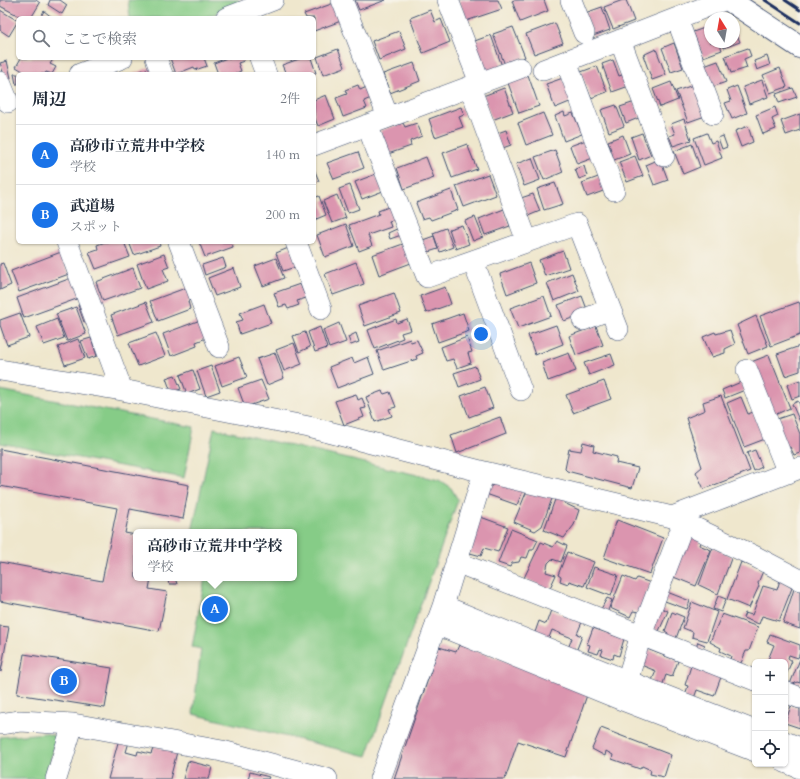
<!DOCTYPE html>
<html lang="ja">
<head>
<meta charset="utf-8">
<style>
  body { margin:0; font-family:Cardo,"Noto Serif JP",serif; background:#f2f2f3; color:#1f2937 }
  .controls { position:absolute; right:12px; bottom:12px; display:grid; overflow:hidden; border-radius:6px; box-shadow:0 1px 3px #0004 }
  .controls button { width:36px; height:36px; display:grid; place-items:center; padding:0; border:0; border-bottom:1px solid #e0e1e3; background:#fff; color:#1f2937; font:20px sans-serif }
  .compass { position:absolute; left:704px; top:12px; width:36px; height:36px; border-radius:50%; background:#fff; box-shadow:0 1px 3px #0004; rotate:349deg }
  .you { position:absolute; left:481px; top:334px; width:14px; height:14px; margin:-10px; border:3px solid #fff; border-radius:50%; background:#1a73e8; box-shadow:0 0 0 6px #1a73e833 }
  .badge { display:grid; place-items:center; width:26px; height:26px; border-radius:50%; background:#1a73e8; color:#fff; font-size:13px; font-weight:700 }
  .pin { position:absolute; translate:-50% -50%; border:2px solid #fff; box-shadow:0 1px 4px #0006 }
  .popup { position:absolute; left:133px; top:529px; width:164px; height:52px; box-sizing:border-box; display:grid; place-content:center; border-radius:6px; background:#fff; filter:drop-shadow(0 1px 3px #0005); font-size:13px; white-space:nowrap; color:#747a83 }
  .popup b { font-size:15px; color:#1f2937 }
  .popup::after { content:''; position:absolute; left:50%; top:100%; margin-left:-8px; border:8px solid transparent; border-top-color:#fff }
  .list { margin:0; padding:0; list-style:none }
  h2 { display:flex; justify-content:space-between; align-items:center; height:52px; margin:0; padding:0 16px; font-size:17px }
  h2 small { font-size:13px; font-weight:400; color:#747a83 }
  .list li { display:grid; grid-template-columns:26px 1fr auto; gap:12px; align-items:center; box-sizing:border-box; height:60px; padding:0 16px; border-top:1px solid #e0e1e3 }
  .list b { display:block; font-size:15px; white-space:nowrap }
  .list p { margin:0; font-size:13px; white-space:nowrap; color:#747a83 }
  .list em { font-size:13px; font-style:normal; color:#747a83 }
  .icon { flex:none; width:22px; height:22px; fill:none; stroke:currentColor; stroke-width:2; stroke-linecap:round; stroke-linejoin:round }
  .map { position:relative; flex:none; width:800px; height:779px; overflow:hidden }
  .search { position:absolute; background:#fff; box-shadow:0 1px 3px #0004; left:16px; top:16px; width:300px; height:44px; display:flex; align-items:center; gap:10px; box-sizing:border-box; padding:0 14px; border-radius:6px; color:#747a83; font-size:15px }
  .panel { position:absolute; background:#fff; box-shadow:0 1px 3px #0004; left:16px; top:72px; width:300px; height:172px; border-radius:6px }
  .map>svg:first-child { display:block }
</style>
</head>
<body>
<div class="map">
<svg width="800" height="779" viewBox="0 0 800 779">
  <rect width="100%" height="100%" fill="#f7f3e8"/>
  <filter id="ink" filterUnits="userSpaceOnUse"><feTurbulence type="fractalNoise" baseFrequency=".025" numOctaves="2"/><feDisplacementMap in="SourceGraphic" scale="8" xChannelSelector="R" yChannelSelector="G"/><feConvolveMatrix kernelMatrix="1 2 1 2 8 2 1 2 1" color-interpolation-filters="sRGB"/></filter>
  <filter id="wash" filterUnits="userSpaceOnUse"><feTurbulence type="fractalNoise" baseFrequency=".012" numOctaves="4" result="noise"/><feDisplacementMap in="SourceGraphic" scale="16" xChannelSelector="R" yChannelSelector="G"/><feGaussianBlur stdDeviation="0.9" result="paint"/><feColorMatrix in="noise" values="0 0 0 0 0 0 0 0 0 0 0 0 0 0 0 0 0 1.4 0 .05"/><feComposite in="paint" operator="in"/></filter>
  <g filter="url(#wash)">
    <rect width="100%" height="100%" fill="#efe7cd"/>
    <path fill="#86cc87" stroke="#507e72" d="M128 0H238L240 4 204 18H130Z
      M0 390 194 427 184 478 0 443Z
      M214 428 439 480 451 488 458 500 367 756 193 714 201 649 192 647 205 578H294V532H192Z
      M45 733 57 737 45 779H0V737Z"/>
    <g id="blocks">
      <path fill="#db95af" d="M0 0H36L40 3 31 18H23L0 6Z
        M50 0H60L67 5 62 14 48 5Z
        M355 0H386L359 10Z
        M459 0H498L502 9 466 21Z
        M514 0H544L548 11 520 22 512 1Z
        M623 0H626L634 21 613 29 604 7Z
        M334 3 341 21 314 31V18H306L304 14Z
        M602 7 610 30 593 36 585 13Z
        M0 10 18 21 9 36 0 30Z
        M430 10 435 22 441 19 450 42 423 53 410 18Z
        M44 11 53 18H40Z
        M555 23 563 43 534 54 526 34Z
        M710 26V42H719L722 50 703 57 693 32Z
        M513 27 525 57 505 65 493 34Z
        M734 27 740 42 724 48 722 42H734Z
        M399 31 406 49 379 60 372 41Z
        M491 35 503 69 485 75 472 42Z
        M674 43 683 68 671 72 662 48Z
        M748 48 751 56 744 59 747 68 731 73 725 56Z
        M338 49 345 67 323 75 317 57Z
        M656 49 666 75 652 80 643 55Z
        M767 56 770 65 757 70 754 61Z
        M21 58H54L50 64 56 67 52 74 46 72 45 74H28L16 67Z
        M170 58H204L207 66 195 70 194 67 176 74Z
        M227 58H243L244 61 238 63 241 71 234 74H218L214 63Z
        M302 58H311L316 73 286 74 282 65Z
        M613 60 619 76 625 74 629 86 612 92 602 64Z
        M7 61 11 78 6 81 0 63Z
        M718 61 726 82 712 87 704 66Z
        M414 63 420 81 390 93 383 74Z
        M597 66 607 92 591 98 581 72Z
        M151 67 154 74H133Z
        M780 68 787 87 770 93 763 75Z
        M14 74H18V84H16Z
        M528 75 539 106 519 113 508 83Z
        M563 78 572 101 555 108 546 84Z
        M762 80 768 97 749 104 743 87Z
        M671 82 678 100 660 107 653 89Z
        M696 84 708 115 688 122 676 91Z
        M358 85 360 90 367 87 371 98 364 101 367 108 343 117 336 98 347 94 345 90Z
        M737 86 747 113 732 119 725 103 731 101 727 90Z
        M504 88 513 112 492 120 483 96Z
        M793 88 797 97 779 103 776 94Z
        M326 95 335 119 318 126 314 116V100Z
        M635 102 641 117 626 123 620 107Z
        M616 105 624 126 609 132 601 110Z
        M461 107 464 115 459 117 463 127 435 137 429 119Z
        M775 107 778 116 772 119 776 129 763 134 756 115Z
        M564 112 565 116 573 113 582 134 564 141 555 116Z
        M543 113 552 135 526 145 518 123Z
        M800 114V130L786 135 781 121Z
        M684 119 691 140 673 146 669 136 675 134 671 124Z
        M403 123 405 127 417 123 422 136 410 141 411 146 388 154 380 131Z
        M748 126 753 142 741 147 735 131Z
        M506 130 511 145 500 149 495 134Z
        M642 133 651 155 639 160 631 137Z
        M707 133 711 143 716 141 722 158 704 165 694 138Z
        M623 135 630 154 614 160 608 141Z
        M723 136 727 147 722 149 718 138Z
        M586 140 593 158 577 164 570 146Z
        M467 144 477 169 452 178 443 153Z
        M692 144 700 167 683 174 674 151Z
        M555 150 563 172 544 180 535 157Z
        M358 152 364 168 334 179 327 163Z
        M635 156 643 176 627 182 619 162Z
        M426 157 434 178 404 189 397 168Z
        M532 158 540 180 524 186 516 164Z
        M660 159 668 180 654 185 646 165Z
        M584 166 587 176 579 179 575 169Z
        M314 169 319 181 314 183Z
        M376 174 383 191 362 199 355 182Z
        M488 174 496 195 464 207 456 186Z
        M601 176 606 190 587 197 582 183Z
        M555 183 563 204 544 210 537 189Z
        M350 185 359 209 348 213 339 189Z
        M451 190 458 210 431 220 429 217 422 219 416 203Z
        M533 194 540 211 528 216 521 198Z
        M337 195 346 218 332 223 323 201Z
        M319 196 326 215 314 220V198Z
        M391 206 396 219 389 221 391 227 368 235 372 246 359 251 349 225 379 214 378 211Z
        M504 209 510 226 485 235 479 219Z
        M475 217 483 237 473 241 465 221Z
        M346 224 354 246 325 257 317 235Z
        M462 225 469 244 456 249 449 229Z
        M401 227 404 234 390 239 388 233Z
        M446 228 453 247 440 252 433 233Z
        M434 236 438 249 425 253 420 241Z
        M105 242H124L130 257 96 269 89 252 98 249 97 245Z
        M129 242H159L160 246 134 255Z
        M199 242H232L233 247 205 257Z
        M403 244 411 263 379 275 372 255Z
        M291 247 298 266 283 271 276 253Z
        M563 251 569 268 545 276 539 260Z
        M61 252 69 274 19 292 11 271Z
        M164 254 169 267 163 269 168 281 146 289 137 264Z
        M223 258 226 267 205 275 202 265Z
        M276 258 284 278 263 286 255 266Z
        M356 262 364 284 333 295 325 274Z
        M3 263 11 285 0 290V264Z
        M529 263 536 283 507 294 500 274Z
        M133 268 140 288 103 301 96 282Z
        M234 268 240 287 215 296 208 278Z
        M572 273 579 291 554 301 547 283Z
        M74 277 82 297 24 318 17 298Z
        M300 284 306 298 297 301 299 305 288 309 286 305 279 307 274 293Z
        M191 286 196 298 188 301 190 309 158 321 150 301Z
        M445 287 451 304 426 313 420 296Z
        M394 293 401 313 365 326 358 306Z
        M544 296 551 316 518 328 510 308Z
        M582 296 588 312 564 321 558 305Z
        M86 302 92 319 84 322 78 305Z
        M146 302 154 322 118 335 111 315Z
        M799 302 800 305V335L771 346 760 316Z
        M264 304 271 323 240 334 236 322 243 320 240 313Z
        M76 307 86 334 67 341 56 314Z
        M20 313 29 337 7 345 0 325V320Z
        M463 313 469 331 438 342 432 324Z
        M756 316 768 346 748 354 737 325Z
        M57 319 64 338 44 345 37 327Z
        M203 319 209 337 196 342 197 346 171 356 163 334Z
        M396 319 397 323 407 319 411 330 401 333 403 338 375 349 368 330Z
        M339 323 346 342 329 348 323 330Z
        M556 325 563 344 535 355 528 335Z
        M596 326 603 345 576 355 569 336Z
        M320 327 327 348 315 352 308 332Z
        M730 330 735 344 725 349V353L712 357 703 337 715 332 716 334Z
        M305 332 310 347 299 352 293 336Z
        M156 333 165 356 138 366 129 343Z
        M356 333 359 342 351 345 348 337Z
        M467 337 472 352 468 353 471 363 457 368 453 359 446 361 441 347Z
        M91 338 97 356 88 359 81 341Z
        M78 339 85 358 65 365 58 347Z
        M410 339 411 342 417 340 423 353 416 356 417 359 384 370 377 351Z
        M294 343 302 364 284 371 276 350Z
        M800 346V371L785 376 777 354Z
        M275 353 284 378 267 385 257 359Z
        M569 353 576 371 548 381 542 363Z
        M611 354 615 365 589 375 584 363Z
        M769 355 790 408 772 416 751 362Z
        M239 357 247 377 222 386 215 366Z
        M368 357 374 374 337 388 329 367 352 358 354 363Z
        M211 366 220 391 206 396 197 371Z
        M475 366 480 379 459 387 454 373Z
        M193 370 200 389 187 394 180 375Z
        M175 375 181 389 171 392 166 378Z
        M261 380 269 399 245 407 238 388Z
        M800 380V396L792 399 787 385Z
        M604 381 611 399 573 413 566 395Z
        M741 382 745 390 725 398 722 390Z
        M485 387 493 408 469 417 461 396Z
        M382 391 384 394 390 392 396 407 389 409 392 416 375 422 366 397Z
        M356 394 358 400 362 398 366 408 361 409 364 417 344 425 335 401Z
        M721 396 750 471 704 489 696 472 702 467 686 418 705 410 703 402Z
        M741 397 748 414 753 412 765 439 744 447 727 403Z
        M798 401 800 405V422L792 404Z
        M792 414 800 434V453L794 455 790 447 783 448 774 420Z
        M500 417 506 434 457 453 451 435Z
        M583 442 594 445 593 451 617 457 616 463 638 468 632 488 567 471 565 469 569 449 581 451Z
        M0 449 189 485 183 519 130 509 125 533 136 535V578H151L149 589 167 592 159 631 0 601V562L102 581 117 508 0 486Z
        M755 450 762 467 754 471 747 453Z
        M496 479 524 488 517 505 486 494 489 486H492Z
        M528 488 553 496 542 526 535 531 514 522Z
        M557 494 566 498 564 503 579 510 574 525 564 538 544 530Z
        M478 516 508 527 498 552 484 548 481 556 470 553Z
        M617 520 663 538 650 574 604 558Z
        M511 529 538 540 533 550H530L527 558 521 557 519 562 512 563 510 567 498 563Z
        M688 536 701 540 699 545 711 550 696 586 671 576Z
        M557 541 567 546 561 562 552 559 548 563 546 572 556 575 549 590 524 578 541 542 553 547Z
        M713 547 732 556 718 594 699 585Z
        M567 552 594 562 584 586 569 581 568 584 560 581 561 577 558 575Z
        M741 562 763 571 758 583 759 586 749 608 727 599Z
        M594 567 618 575 611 596 587 587Z
        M623 576 635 581 637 578 651 583 639 612 633 611 630 617 610 608Z
        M167 578H175L177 584H169Z
        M780 580 792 588 779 621 762 616 759 624 743 618 745 613 752 615 763 586 777 590Z
        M794 589 800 592V629L783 623Z
        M667 592 690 601 687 609 662 600Z
        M718 596 726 599 721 612 713 609Z
        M607 598 612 600 607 613 600 611Z
        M692 602 717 612 707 641 692 637 693 632 683 628Z
        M657 606 668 611 659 631 649 627Z
        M551 610 582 622 577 634 582 636 575 654 567 651 572 638 552 630 547 643 533 638 539 621 546 624Z
        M672 612 684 617 675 641 667 638 668 633 665 631Z
        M722 614 758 627 749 651H746L741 663 730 659 731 656 720 651 721 648 710 642Z
        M0 626 9 627 1 672 0 671Z
        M593 628 624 639 619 656 614 654 613 659 601 655 603 650 600 649 598 654 588 651 590 645 587 644Z
        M770 634 800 645V652L798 658 789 655 788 658 792 661 785 677V662H767L774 645 767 642Z
        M698 642 705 645 701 652 695 650Z
        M459 645 589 689 566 757 518 741 505 779H394L439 647 456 652Z
        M647 649 678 661 672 677 666 675 661 689 650 685 656 671 641 665Z
        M24 654 112 668 105 708 17 694Z
        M800 659V683L797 682 792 685 790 684Z
        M691 666 721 677 714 696 697 690 693 701 684 698 688 686 685 685Z
        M791 706 800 709V728L785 723Z
        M601 728 671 755 664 777 650 774 651 770 642 766 640 769 612 759 613 755 606 751 605 756 592 749Z
        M119 739 129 742 126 752 137 755 138 751 151 754 154 746 177 752 170 779H108Z
        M188 761 212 767 209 779H183Z
        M250 772 269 777 268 779H248Z"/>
    </g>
  </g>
  <g filter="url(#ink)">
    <use href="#blocks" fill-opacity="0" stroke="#3b4b6f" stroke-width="1"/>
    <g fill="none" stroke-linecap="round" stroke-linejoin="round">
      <defs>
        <path id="street" d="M342 0 388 117
          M448 0 480 83
          M571 0 584 33
          M226 18 273 0
          M677 19 713 114
          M620 40 664 156
          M156 58 162 74
          M260 58 266 74
          M566 61 614 190
          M543 70 724 0
          M80 74 122 58
          M0 82 8 102
          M470 87 527 241
          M367 125 427 277 577 224 618 329
          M314 145 520 68
          M67 242 122 390
          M179 242 219 347
          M296 242 321 309
          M473 261 521 390
          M583 320 610 309
          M0 370 122 390 309 427 484 472 672 517 756 557 800 580
          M747 370 788 473
          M672 517 800 468
          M456 562 755 680
          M443 606 627 681 755 731
          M436 624 620 699 755 751
          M627 681 641 635 684 522
          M785 692 800 698
          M0 724 20 721 73 724 222 751 327 779
          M785 742 800 748
          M785 762 800 768
          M56 779 73 724
          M380 779 443 606 484 472"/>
        <path id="secondary" d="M729 0 800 47"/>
      </defs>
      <use href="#street" stroke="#3b4b6f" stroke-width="22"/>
      <use href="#secondary" stroke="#3b4b6f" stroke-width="24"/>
      <use href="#street" stroke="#fff" stroke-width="21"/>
      <use href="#secondary" stroke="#fff" stroke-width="22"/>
      <path stroke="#1b2f5e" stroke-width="3" d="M765 0 800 23
        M785 0 800 10"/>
    </g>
  </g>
</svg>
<div class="controls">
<button>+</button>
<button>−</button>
<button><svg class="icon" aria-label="locate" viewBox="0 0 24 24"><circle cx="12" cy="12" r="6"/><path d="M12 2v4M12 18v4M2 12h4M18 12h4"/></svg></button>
</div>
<svg class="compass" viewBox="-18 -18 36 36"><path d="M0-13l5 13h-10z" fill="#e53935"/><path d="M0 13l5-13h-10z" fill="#747a83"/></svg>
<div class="you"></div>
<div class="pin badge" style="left:215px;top:609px">A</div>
<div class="popup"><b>高砂市立荒井中学校</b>学校</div>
<div class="pin badge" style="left:64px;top:681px">B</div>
<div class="search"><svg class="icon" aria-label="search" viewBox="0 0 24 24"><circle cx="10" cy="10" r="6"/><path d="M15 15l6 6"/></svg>ここで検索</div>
<section class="panel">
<h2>周辺<small>2件</small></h2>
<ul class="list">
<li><span class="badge">A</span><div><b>高砂市立荒井中学校</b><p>学校</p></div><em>140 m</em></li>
<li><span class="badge">B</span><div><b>武道場</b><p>スポット</p></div><em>200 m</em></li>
</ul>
</section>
</div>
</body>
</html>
